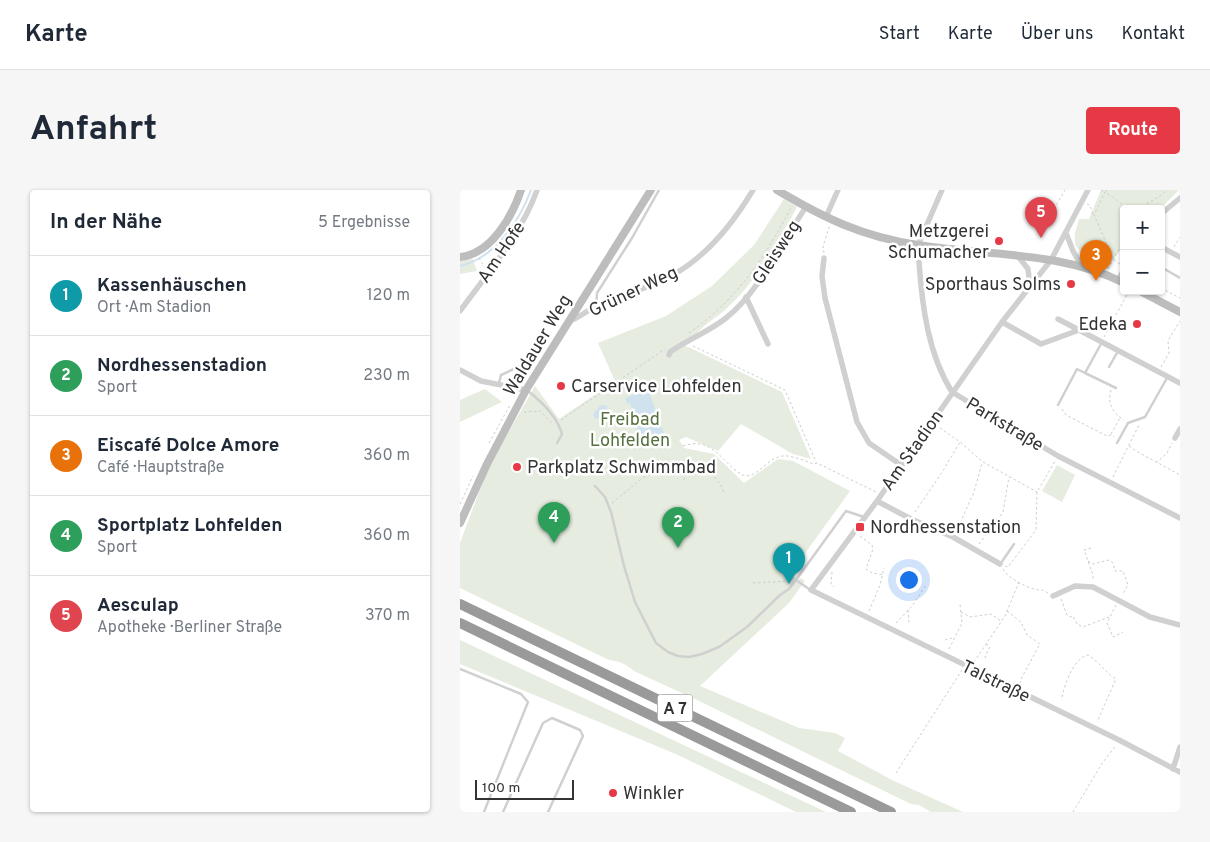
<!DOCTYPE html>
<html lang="de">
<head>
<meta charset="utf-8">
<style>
  body { margin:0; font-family:Overpass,sans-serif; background:#f6f6f7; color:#1f2937 }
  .controls { position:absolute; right:15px; top:15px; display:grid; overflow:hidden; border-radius:5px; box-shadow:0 1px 4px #0004 }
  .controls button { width:45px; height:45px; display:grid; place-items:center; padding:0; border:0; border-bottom:1px solid #e0e1e3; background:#fff; color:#1f2937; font:25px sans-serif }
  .scale { position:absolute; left:15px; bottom:12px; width:99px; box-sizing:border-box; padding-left:5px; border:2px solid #333; border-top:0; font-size:14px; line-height:18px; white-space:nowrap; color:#333; -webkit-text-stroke:4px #fff; paint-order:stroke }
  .you { position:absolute; left:448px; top:389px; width:18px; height:18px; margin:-12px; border:4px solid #fff; border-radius:50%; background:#1a73e8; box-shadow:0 0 0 8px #1a73e833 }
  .badge { display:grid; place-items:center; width:32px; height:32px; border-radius:50%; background:#e63946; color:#fff; font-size:16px; font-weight:700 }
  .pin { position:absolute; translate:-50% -41px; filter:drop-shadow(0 1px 2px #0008) }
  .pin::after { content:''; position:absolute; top:26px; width:18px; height:15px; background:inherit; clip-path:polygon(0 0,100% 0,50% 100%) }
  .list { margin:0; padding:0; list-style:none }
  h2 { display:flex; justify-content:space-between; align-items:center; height:65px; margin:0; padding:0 20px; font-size:21px }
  h2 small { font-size:16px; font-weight:400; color:#747a83 }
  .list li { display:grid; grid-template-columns:32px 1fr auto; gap:15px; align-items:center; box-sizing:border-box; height:80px; padding:0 20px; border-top:1px solid #e0e1e3 }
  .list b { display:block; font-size:19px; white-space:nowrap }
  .list p { margin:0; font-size:16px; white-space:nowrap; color:#747a83 }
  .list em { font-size:16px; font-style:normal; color:#747a83 }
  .map { position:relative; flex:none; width:720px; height:622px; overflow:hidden; border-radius:5px }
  header { display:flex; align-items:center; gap:30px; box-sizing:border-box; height:70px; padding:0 25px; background:#fff; border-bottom:1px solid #e0e1e3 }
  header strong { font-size:24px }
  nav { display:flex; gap:28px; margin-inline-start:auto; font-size:18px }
  .intro { display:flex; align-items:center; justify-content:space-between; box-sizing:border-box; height:120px; padding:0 30px }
  h1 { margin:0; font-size:35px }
  .button { padding:12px 22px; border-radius:5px; background:#e63946; color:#fff; font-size:18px; font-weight:700 }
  main { display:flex; gap:30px; padding:0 30px }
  aside { flex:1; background:#fff; border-radius:5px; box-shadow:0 1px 4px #0004 }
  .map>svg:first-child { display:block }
</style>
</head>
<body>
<header>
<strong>Karte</strong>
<nav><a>Start</a><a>Karte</a><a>Über uns</a><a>Kontakt</a></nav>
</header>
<div class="intro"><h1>Anfahrt</h1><a class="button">Route</a></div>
<main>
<aside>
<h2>In der Nähe<small>5 Ergebnisse</small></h2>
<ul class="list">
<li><span class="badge" style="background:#0f9aa8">1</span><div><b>Kassenhäuschen</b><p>Ort · Am Stadion</p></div><em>120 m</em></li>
<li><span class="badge" style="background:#2e9e5b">2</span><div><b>Nordhessenstadion</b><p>Sport</p></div><em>230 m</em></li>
<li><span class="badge" style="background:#e8710a">3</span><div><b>Eiscafé Dolce Amore</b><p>Café · Hauptstraße</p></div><em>360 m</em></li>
<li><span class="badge" style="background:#2e9e5b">4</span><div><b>Sportplatz Lohfelden</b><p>Sport</p></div><em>360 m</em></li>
<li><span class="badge" style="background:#e0444e">5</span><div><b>Aesculap</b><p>Apotheke · Berliner Straße</p></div><em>370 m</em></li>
</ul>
</aside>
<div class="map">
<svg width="720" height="622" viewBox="0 0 720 622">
  <rect width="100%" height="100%" fill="#fff"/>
  <path fill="#e6ecdf" d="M641 0H719L700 19H664V56L645 79 626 66 615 55V43L619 29H629Z
    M324 9 337 17C318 53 296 92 265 120 257 127 248 132 241 139 235 144 231 150 224 155L322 202 351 269 333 264 281 234 258 261 226 247 219 250 224 258 254 264 284 293 318 269 333 271 390 301 330 384 338 390 340 388 345 391 329 413 240 496 339 538 375 543 385 548 378 561 434 591 503 622H471L459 615 451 614 237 510 174 481C166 474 159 471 149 470L0 398V353L28 278 75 196 99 229 155 191 138 153 206 126 252 96 294 55Z
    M13 69 17 81 0 84V71Z
    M25 199 42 212 0 232V210Z
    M597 275 615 285 602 312 582 301Z
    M0 450 366 622H336L218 565 0 474Z"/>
  <path fill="#cfe2ee" d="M188 199 205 246 185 253 180 259 170 252 178 237 170 213 167 214 165 208Z
    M141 215H146L148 220 146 224 145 223 142 227 135 229 133 224Z"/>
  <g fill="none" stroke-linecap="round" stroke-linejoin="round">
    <path stroke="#cfe2ee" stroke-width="2" d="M0 76C35 68 59 32 71 0"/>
    <path stroke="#cdcdcd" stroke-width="1" stroke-dasharray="2.5 2.5" stroke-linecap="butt" d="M641 0 645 2 647 0
      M627 14 630 15 633 25
      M594 19 605 0
      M678 19 700 6 707 0
      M714 57 720 47
      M364 63 363 56 370 35
      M19 68 25 78
      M464 69 471 65
      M660 74 654 70 634 25 645 2 669 19
      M648 79 664 50
      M701 98 720 108
      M229 143C276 111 306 66 332 16
      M644 147 669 101
      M233 156 325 200 356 272
      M701 177 709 163 708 151 720 131
      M651 200C647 214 652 222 664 230
      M602 219 606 225 647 246 651 245 654 247
      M64 222 80 221 92 233
      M101 230 205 159
      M476 235 500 252 523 272 577 302
      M651 244 660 228
      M29 253 50 215
      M223 256C255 245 263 277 285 286 300 286 308 267 323 266 332 265 345 271 354 274L357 273 416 302
      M669 256 676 261 720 285
      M696 273 707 263 712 253
      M653 287 679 235
      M224 290 226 278 225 271
      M152 313 184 287 225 270C242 276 258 285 264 303
      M0 314 13 286
      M455 322 481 284 500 252
      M496 342 514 302 522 273
      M400 346 412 355 413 359 406 379 412 383 424 385
      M519 354 543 322 549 287
      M631 358 624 360 633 385V391
      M628 371 633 374 649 370 653 373 655 381H663L668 395 662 405
      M545 376 548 377 576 340 577 302 595 271
      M543 379C547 388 573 402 583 400L588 403
      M372 382 371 394 374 397
      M293 393 330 391
      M601 409 607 425 610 427 613 426 617 434 623 437 649 427
      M656 415 647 433 653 447 663 442
      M448 420 449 432
      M409 421 420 395 424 378
      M547 421 561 432 567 445 580 454 562 487 559 496
      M501 422 510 427 531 424 541 431
      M436 433 452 416 466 395
      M485 450 491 448 493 450
      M526 454 530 457 525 466 526 470
      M489 459 502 433 500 414
      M514 472 545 426 559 392
      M602 507C605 493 614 468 628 465 639 472 645 482 656 489L637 532
      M436 583 502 480
      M613 622 641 575 656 555"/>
    <path stroke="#d0d0d0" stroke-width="2.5" d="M701 77 720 88
      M657 89 664 77
      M136 116 137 103 172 48 199 0
      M642 152 625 183 656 198
      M649 177 658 161
      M39 193 41 185 71 171
      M68 201C82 212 97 226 102 244L97 253
      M598 215 617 179 625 183
      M657 253 668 233 685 227 707 188
      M135 296 145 307 151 322 164 376 175 412 196 453 208 462 218 466 229 467 242 464 259 457 287 437 320 405 329 399 336 390
      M541 373 554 354
      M349 399 336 390 386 321 404 327
      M0 479 61 504 68 512 24 622
      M43 622 83 533 92 528 120 540 123 546 88 622"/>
    <path stroke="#d0d0d0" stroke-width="5.5" d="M628 0 591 70 542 132 417 311 351 400 659 550 720 582
      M701 24 720 8
      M366 27 378 0
      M606 43 613 61 622 77
      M458 55 482 0
      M701 57 720 67
      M558 66 568 79 570 96
      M364 68 362 86 365 108 397 232 409 253 441 275
      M459 72C462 115 468 164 492 202L598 266 720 328
      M286 107 308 154
      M0 121C27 84 62 43 77 0
      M598 129 619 140
      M109 131C120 128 128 119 139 115 162 106 187 98 209 87 246 68 272 35 293 0
      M542 132 581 154 619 140 720 193
      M209 165 210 162C227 150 250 141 266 128 299 102 322 52 346 17
      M0 180 21 191 66 200
      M715 248 720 239
      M417 311 451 329 493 347 540 374
      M593 406 615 396 633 397 690 427 720 435
      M713 579 720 557"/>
    <path stroke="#bdbdbd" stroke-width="8" d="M317 0C364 28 403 47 458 55 527 66 601 61 664 93
      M0 67C31 64 52 27 61 0
      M680 101 720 122
      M0 333 27 274 66 200 191 0"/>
    <path stroke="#9a9a9a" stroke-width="10" d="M0 414 431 622
      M0 433 391 622"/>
  </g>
  <g fill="#e63946" stroke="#fff" stroke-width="2">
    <circle cx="539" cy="51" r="5"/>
    <circle cx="611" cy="94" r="5"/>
    <circle cx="677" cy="134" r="5"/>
    <circle cx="101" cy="196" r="5"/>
    <circle cx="57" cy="277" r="5"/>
    <rect x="395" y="332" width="10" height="10" rx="2.5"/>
    <circle cx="153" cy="603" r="5"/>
  </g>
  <g text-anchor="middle" stroke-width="5" stroke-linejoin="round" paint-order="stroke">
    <rect fill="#fff" stroke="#707070" stroke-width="1" x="197.5" y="504.5" width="35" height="27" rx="4"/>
    <g font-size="16" font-weight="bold" fill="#333">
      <text x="215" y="524">A 7</text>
    </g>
    <g font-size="18" fill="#333" stroke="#fff" text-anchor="start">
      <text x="529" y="47" text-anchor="end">Metzgerei<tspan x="529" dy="21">Schumacher</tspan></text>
      <text x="601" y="100" text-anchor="end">Sporthaus Solms</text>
      <text x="667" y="140" text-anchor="end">Edeka</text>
      <text x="111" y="202">Carservice Lohfelden</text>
      <text x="67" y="283">Parkplatz Schwimmbad</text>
      <text x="410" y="343">Nordhessenstation</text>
      <text x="163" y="609">Winkler</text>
    </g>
    <g font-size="18" fill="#333" stroke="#fff">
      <text transform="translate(41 62) rotate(-56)" y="6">Am Hofe</text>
      <text transform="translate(316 62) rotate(-57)" y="6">Gleisweg</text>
      <text transform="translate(173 101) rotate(-25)" y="6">Grüner Weg</text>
      <text transform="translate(77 155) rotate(-59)" y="6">Waldauer Weg</text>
      <text transform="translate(545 234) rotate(31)" y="6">Parkstraße</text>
      <text transform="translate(452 260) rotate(-55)" y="6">Am Stadion</text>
      <text transform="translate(536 491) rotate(26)" y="6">Talstraße</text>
    </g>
    <g font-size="18" fill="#56703f" stroke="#fff">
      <text x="170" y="235">Freibad<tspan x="170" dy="21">Lohfelden</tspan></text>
    </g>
  </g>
</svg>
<div class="controls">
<button>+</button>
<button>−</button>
</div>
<div class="scale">100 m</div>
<div class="you"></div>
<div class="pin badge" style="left:329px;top:394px;background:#0f9aa8">1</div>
<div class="pin badge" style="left:218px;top:358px;background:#2e9e5b">2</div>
<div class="pin badge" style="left:636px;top:91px;background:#e8710a">3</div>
<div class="pin badge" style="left:94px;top:353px;background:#2e9e5b">4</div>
<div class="pin badge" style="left:581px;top:48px;background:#e0444e">5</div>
</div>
</main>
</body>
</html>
